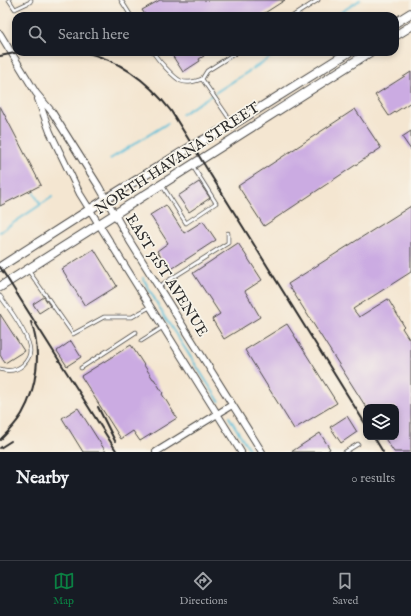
<!DOCTYPE html>
<html lang="en">
<head>
<meta charset="utf-8">
<style>
  body { margin:0; font-family:"IM FELL English",serif; background:#20242c; color:#f1f3f6 }
  .controls { position:absolute; right:12px; bottom:12px; display:grid; overflow:hidden; border-radius:8px; box-shadow:0 2px 6px #0003 }
  .controls button { width:36px; height:36px; display:grid; place-items:center; padding:0; border:0; border-bottom:1px solid #363941; background:#171b24; color:#f1f3f6; font:20px sans-serif }
  .list { margin:0; padding:0; list-style:none }
  h2 { display:flex; justify-content:space-between; align-items:center; height:52px; margin:0; padding:0 16px; font-size:17px }
  h2 small { font-size:13px; font-weight:400; color:#9ea1a6 }
  .icon { flex:none; width:22px; height:22px; fill:none; stroke:currentColor; stroke-width:2; stroke-linecap:round; stroke-linejoin:round }
  .map { position:relative; flex:none; width:411px; height:452px; overflow:hidden }
  .search { position:absolute; background:#171b24; box-shadow:0 2px 6px #0003; left:12px; right:12px; top:12px; height:44px; display:flex; align-items:center; gap:10px; box-sizing:border-box; padding:0 14px; border-radius:12px; color:#9ea1a6; font-size:15px }
  .sheet { height:108px; background:#171b24 }
  nav { display:flex; justify-content:space-around; align-items:center; box-sizing:border-box; height:56px; border-top:1px solid #363941; background:#171b24; font-size:11px; color:#9ea1a6 }
  nav a { display:grid; justify-items:center; gap:2px }
  nav .on { color:#0b8043 }
  .map>svg:first-child { display:block }
</style>
</head>
<body>
<div class="map">
<svg width="411" height="452" viewBox="0 0 411 452">
  <rect width="100%" height="100%" fill="#f7f3e8"/>
  <filter id="ink" filterUnits="userSpaceOnUse"><feTurbulence type="fractalNoise" baseFrequency=".025" numOctaves="2"/><feDisplacementMap in="SourceGraphic" scale="8" xChannelSelector="R" yChannelSelector="G"/><feConvolveMatrix kernelMatrix="1 2 1 2 8 2 1 2 1" color-interpolation-filters="sRGB"/></filter>
  <filter id="wash" filterUnits="userSpaceOnUse"><feTurbulence type="fractalNoise" baseFrequency=".012" numOctaves="4" result="noise"/><feDisplacementMap in="SourceGraphic" scale="16" xChannelSelector="R" yChannelSelector="G"/><feGaussianBlur stdDeviation="0.9" result="paint"/><feColorMatrix in="noise" values="0 0 0 0 0 0 0 0 0 0 0 0 0 0 0 0 0 1.4 0 .05"/><feComposite in="paint" operator="in"/></filter>
  <g filter="url(#wash)">
    <rect width="100%" height="100%" fill="#f4e6d1"/>
    <g fill="none" stroke-linecap="round" stroke-linejoin="round">
      <path stroke="#59bdd8" stroke-width="2" d="M335 16 360 0
        M182 114 279 52
        M110 159 168 123
        M34 193 40 204
        M0 232 52 197
        M143 278 164 316 219 401
        M229 417 251 452"/>
    </g>
    <g id="blocks">
      <path fill="#cbabe2" d="M160 0H285L260 16H146L142 10Z
        M170 52H202L204 56 199 59 200 61 183 72Z
        M411 72V102L389 116 375 95Z
        M0 106 41 185 0 206Z
        M355 109 381 148 264 226 238 186Z
        M411 131V150L402 137Z
        M199 182 210 198 189 212 178 196Z
        M166 205 184 233 203 221 216 240 170 270 157 251 168 243 150 215Z
        M411 206V272L353 309 359 317 388 299 404 326 402 328 411 342V452H394L384 437H396V407H366L288 284Z
        M238 243 262 280 245 291 260 317 224 339 212 319 220 314 193 273Z
        M94 249 117 286 85 306 62 269Z
        M44 297 50 306 39 313 33 304Z
        M0 314 24 351 5 363 0 355Z
        M287 324 337 403 294 429 245 350Z
        M71 341 81 357 67 366 57 351Z
        M131 345 153 379H154L163 393 162 394 177 418 140 441 133 431 121 439 81 376Z
        M78 408 106 452H83L62 418Z
        M347 416 357 432 341 443 330 427Z
        M320 433 330 449 326 452H291Z"/>
    </g>
  </g>
  <g filter="url(#ink)">
    <use href="#blocks" fill-opacity="0" stroke="#494744" stroke-width="1"/>
    <g fill="none" stroke-linecap="round" stroke-linejoin="round">
      <defs>
        <path id="lane" d="M9 0 15 9 30 2 31 0
          M121 0 131 16
          M293 16 318 0
          M153 52C157 59 174 78 181 81 188 84 196 81 202 79L233 124
          M202 79 207 71 237 52
          M162 185 186 223 216 203 192 165
          M28 270 73 334 104 317H132L150 307
          M158 287 228 243V233
          M0 296C9 308 30 336 30 351 30 356 26 362 23 365 16 371 9 372 0 369
          M141 341 163 327
          M81 368 136 332
          M345 452 358 444"/>
        <path id="street" d="M0 34 36 93 52 112 98 185 131 243 262 452
          M38 99 50 132 80 194 241 452
          M156 452 232 405"/>
        <path id="secondary" d="M395 23 411 13
          M395 36 411 26
          M0 267 106 199 192 146 234 124 349 52
          M0 287 370 52"/>
      </defs>
      <use href="#lane" stroke="#494744" stroke-width="4.5"/>
      <use href="#street" stroke="#494744" stroke-width="8"/>
      <use href="#secondary" stroke="#494744" stroke-width="10"/>
      <use href="#lane" stroke="#fff" stroke-width="3"/>
      <use href="#street" stroke="#fff" stroke-width="6"/>
      <use href="#secondary" stroke="#fff" stroke-width="8"/>
      <path stroke="#2b2b2b" stroke-width="2" d="M84 52C120 60 148 81 171 111L366 425
        M0 56 20 52
        M0 267 117 452
        M98 407 115 441
        M374 437 383 452
        M0 440C8 432 16 424 22 414 37 388 42 351 31 322
        M0 448 11 441"/>
    </g>
  </g>
  <g text-anchor="middle" stroke-width="3.5" stroke-linejoin="round" paint-order="stroke">
    <g font-size="15" fill="#2b2b2b" stroke="#f7f3e8">
      <text transform="translate(177 158) rotate(-33)" y="5">NORTH HAVANA STREET</text>
      <text transform="translate(167 275) rotate(58)" y="5">EAST 51ST AVENUE</text>
    </g>
  </g>
</svg>
<div class="controls">
<button><svg class="icon" aria-label="layers" viewBox="0 0 24 24"><path d="M12 4l9 5-9 5-9-5zM3 14l9 5 9-5"/></svg></button>
</div>
<div class="search"><svg class="icon" aria-label="search" viewBox="0 0 24 24"><circle cx="10" cy="10" r="6"/><path d="M15 15l6 6"/></svg>Search here</div>
</div>
<section class="sheet">
<h2>Nearby<small>0 results</small></h2>
<ul class="list">
</ul>
</section>
<nav>
<a class="on"><svg class="icon" aria-label="map" viewBox="0 0 24 24"><path d="M3 6l6-2 6 2 6-2v14l-6 2-6-2-6 2zM9 4v14M15 6v14"/></svg>Map</a>
<a><svg class="icon" aria-label="directions" viewBox="0 0 24 24"><path d="M12 3l9 9-9 9-9-9zM9 14v-3h6M13 9l2 2-2 2"/></svg>Directions</a>
<a><svg class="icon" aria-label="saved" viewBox="0 0 24 24"><path d="M7 4h10v16l-5-4-5 4z"/></svg>Saved</a>
</nav>
</body>
</html>
